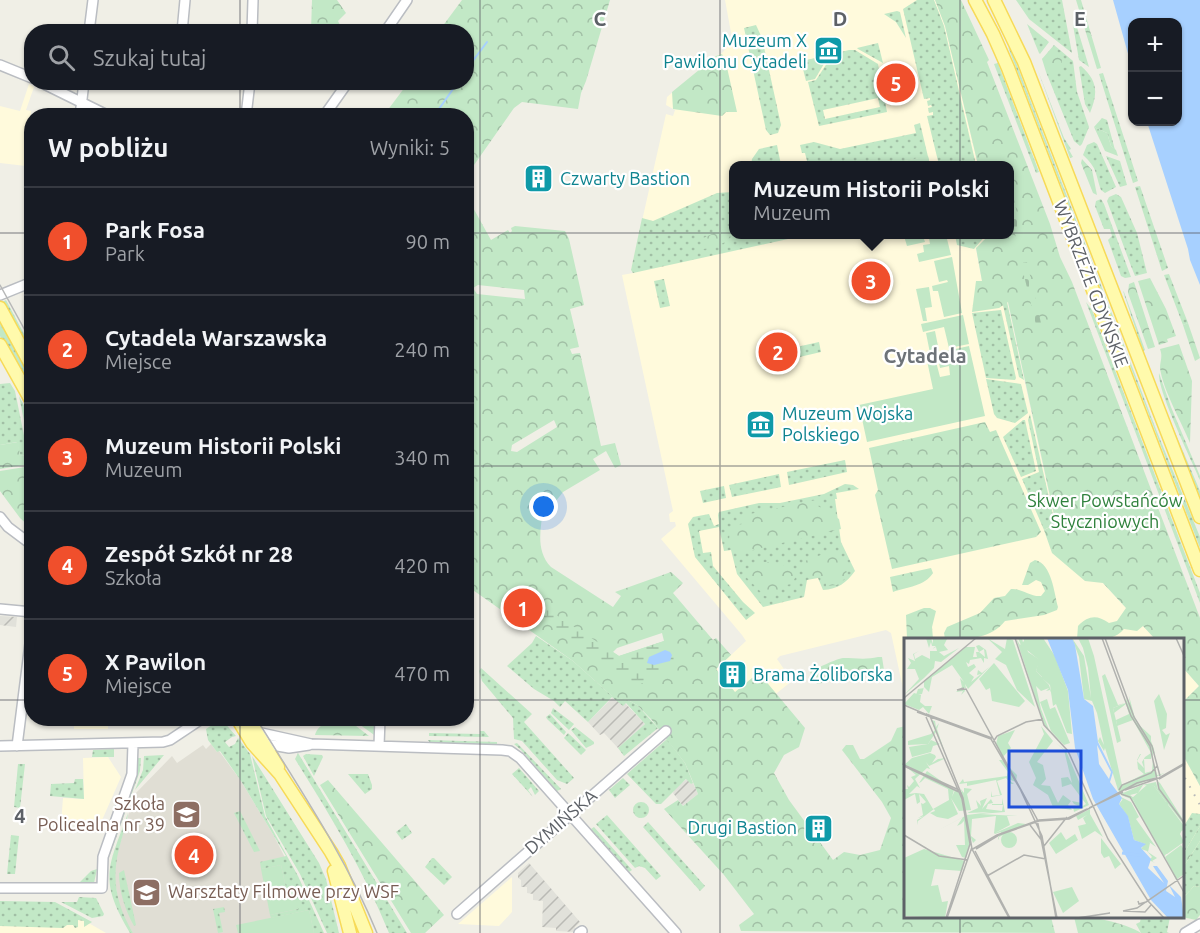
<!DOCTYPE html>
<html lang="pl">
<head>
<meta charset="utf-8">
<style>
  body { margin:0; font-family:Ubuntu,sans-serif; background:#20242c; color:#f1f3f6 }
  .controls { position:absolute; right:18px; top:18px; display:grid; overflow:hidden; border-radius:12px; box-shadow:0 2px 4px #0004 }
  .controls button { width:54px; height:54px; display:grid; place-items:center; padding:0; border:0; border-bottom:2px solid #363941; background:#171b24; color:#f1f3f6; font:30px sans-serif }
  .you { position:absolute; left:544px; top:507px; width:21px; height:21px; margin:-15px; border:4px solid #fff; border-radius:50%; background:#1a73e8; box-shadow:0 0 0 9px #1a73e833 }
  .badge { display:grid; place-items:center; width:39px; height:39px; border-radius:50%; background:#f04f2c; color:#fff; font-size:20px; font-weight:700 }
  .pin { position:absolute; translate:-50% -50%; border:3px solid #fff; box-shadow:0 2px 6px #0006 }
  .popup { position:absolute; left:729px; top:161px; width:285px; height:78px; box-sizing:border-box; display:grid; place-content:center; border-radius:12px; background:#171b24; filter:drop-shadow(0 2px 4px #0005); font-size:20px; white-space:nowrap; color:#9ea1a6 }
  .popup b { font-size:22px; color:#f1f3f6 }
  .popup::after { content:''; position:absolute; left:50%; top:100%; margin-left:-12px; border:12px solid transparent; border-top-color:#171b24 }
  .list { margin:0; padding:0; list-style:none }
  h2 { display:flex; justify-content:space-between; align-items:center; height:78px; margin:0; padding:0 24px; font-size:26px }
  h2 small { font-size:20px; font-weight:400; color:#9ea1a6 }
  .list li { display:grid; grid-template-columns:39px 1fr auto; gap:18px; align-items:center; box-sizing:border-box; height:108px; padding:0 24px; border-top:2px solid #363941 }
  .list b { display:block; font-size:22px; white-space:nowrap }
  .list p { margin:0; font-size:20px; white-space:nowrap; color:#9ea1a6 }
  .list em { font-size:20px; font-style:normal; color:#9ea1a6 }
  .icon { flex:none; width:33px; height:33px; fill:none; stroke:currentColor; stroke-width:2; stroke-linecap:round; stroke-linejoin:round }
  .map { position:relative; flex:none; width:1200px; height:933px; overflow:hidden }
  .search { position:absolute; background:#171b24; box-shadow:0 2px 4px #0004; left:24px; top:24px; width:450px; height:66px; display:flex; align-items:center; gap:15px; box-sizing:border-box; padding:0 21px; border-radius:24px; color:#9ea1a6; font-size:22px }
  .panel { position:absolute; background:#171b24; box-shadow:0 2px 4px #0004; left:24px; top:108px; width:450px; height:618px; border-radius:24px }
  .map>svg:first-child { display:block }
</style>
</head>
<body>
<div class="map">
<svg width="1200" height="933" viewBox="0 0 1200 933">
  <defs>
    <pattern id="industrial-furrows" width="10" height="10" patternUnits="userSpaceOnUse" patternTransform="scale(1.5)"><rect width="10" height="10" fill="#e1e1da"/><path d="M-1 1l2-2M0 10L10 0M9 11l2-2" fill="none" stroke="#babab5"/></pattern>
    <pattern id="grass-dots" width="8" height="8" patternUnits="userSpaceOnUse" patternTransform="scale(1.5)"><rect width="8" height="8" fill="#c2e8c6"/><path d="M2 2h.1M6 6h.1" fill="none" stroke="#a1bfa5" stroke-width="1.8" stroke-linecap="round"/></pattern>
    <pattern id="forest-crowns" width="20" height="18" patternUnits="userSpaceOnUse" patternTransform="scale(1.5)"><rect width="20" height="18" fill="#c2e8c6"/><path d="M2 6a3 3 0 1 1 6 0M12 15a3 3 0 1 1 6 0" fill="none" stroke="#a1bfa5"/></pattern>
    <pattern id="wetland-marsh" width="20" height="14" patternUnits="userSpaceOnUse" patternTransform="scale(1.5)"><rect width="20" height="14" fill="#c2e8c6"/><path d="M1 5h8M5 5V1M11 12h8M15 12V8" fill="none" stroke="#a1bfa5"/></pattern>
    <pattern id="cemetery-stones" width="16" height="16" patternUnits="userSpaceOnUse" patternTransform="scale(1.5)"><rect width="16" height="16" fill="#c2e8c6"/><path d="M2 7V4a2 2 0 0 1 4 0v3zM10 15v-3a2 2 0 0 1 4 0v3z" fill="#a1bfa5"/></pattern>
  </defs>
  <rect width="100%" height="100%" fill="#f0efe6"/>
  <path fill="#fffadc" d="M725 0H935L945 26 978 165 733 166V234L989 235 976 249 982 281 1005 291 1059 540 1076 554 1155 639H906V702L891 633 886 630 780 656 777 659 792 681 738 724 734 691 716 669 746 641 742 635 661 539 676 526 675 522H670L669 514 673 511 622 275 633 273 631 270 666 114 673 116 675 110 666 105 667 97 716 56 722 53 730 44 732 38Z
    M29 84 34 87 26 110 31 111 26 166 0 163V106L20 111Z
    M1184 669 1199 686 1184 701Z
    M74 719H108V729H74Z
    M108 757 121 777 99 827 61 823 63 798 84 799 83 758Z
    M1184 757 1200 786V915L1196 920 1182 917Z
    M512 877V912L499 926 458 924Z
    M73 914 106 933H0V922Z"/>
  <path fill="url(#industrial-furrows)" d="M0 616 17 617 16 627 0 625Z
    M613 697 625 703 645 724 618 748 604 733 600 735 588 722Z
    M687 779 691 784 693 783 698 794 683 806 673 793 675 788Z
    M529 863 580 922 575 927V932L556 931V928L542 927 543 901 533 900V894L527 893V887H521V880L518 878V873Z"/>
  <path fill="#e0ded4" d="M211 744 217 752 219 751 241 781 274 836 323 933H133L125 920 119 906 114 875 116 858 134 795 172 756 177 763 203 745 206 749Z"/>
  <path fill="url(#grass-dots)" fill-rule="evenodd" d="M917 0H934L944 26 976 165H939L927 116 933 115V112L929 113 928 108 932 107 931 105 928 106 927 101 930 100V98L924 99 903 9Z
    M1016 0H1062L1072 53 1029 19Z
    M897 11 900 12 906 38 896 22 884 14Z
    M1027 24 1049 42 1040 54 1039 53Z
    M1076 24 1089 67 1079 60 1073 25Z
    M756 25 762 38 781 125 778 133 770 135 766 130 744 28Z
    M878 43 883 63 858 49 857 48Z
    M1054 45 1073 61 1077 92 1089 127 1082 144 1080 146 1074 141 1046 72H1056L1042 59Z
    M1008 47 1012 52 1157 432 1200 537V548Z
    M849 50H855L878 64 887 112 819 126 808 82 816 80 833 54ZM878 98 880 107 825 119 823 110Z
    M825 56 828 57 815 79 806 81 801 61Z
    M998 63 1039 172 1036 173 994 64Z
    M1081 66C1098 81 1098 93 1090 113L1085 104 1079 67Z
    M1037 68 1064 138 1071 149 1069 150 1073 157 1070 158Z
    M1103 73 1138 181 1133 183 1099 74Z
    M1102 118 1107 120 1115 150 1111 146 1107 133 1094 127Z
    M920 123 930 165H923L920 158 884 165H808L805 153H802L800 145 814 142 840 149 916 133 914 125Z
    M1094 142 1097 144 1116 187 1105 193 1101 190C1095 173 1098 169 1083 155L1087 145Z
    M777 145 781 165H751L752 159 759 149Z
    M1106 156 1120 161 1127 185 1120 187Z
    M1140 186 1168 268 1162 271 1135 187Z
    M733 192V234H796L797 237 633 273 631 270 642 218 653 221 717 193Z
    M1116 194 1121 197 1137 233 1147 273 1135 276 1131 266 1107 201 1109 197Z
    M1101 199 1104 204 1131 277 1125 278 1121 276 1108 240 1112 236 1110 229H1104L1095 206 1096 201Z
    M955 235V234L986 235 974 249 957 245Z
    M1169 274 1188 323 1183 325 1164 275Z
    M664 279 670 306 660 308 654 281Z
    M1123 291 1124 292 1145 350 1143 351Z
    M6 300 31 347V356L2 302Z
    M1007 302 1024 380 1019 377 1003 305H1000Z
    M1086 302 1092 310 1200 593V603Z
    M1001 310 1016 378 1015 380 986 378 972 313Z
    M0 318 31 376V395L0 336Z
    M819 342 821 352 795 358 792 348Z
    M1159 373 1171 407 1200 476V480C1191 459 1157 390 1159 373Z
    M986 379 1021 384 1028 413 1015 423 997 418 994 414Z
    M10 383 15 391 28 455 20 456 17 442 0 445V384Z
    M19 396 31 419V455Z
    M1030 414 1055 524 1044 530 1022 479 1039 472 1028 420Z
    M1168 416 1200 491V497Z
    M1023 420H1025L1036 471 1021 477 1003 437Z
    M845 460 847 472 789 485 787 472Z
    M779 474 781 487 732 497 729 485Z
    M845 484 853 485 859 489 836 493 837 499H835L841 542 855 571C846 583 838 589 823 590L818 578 807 580 804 597 763 607 737 574 731 550 724 551 719 527 699 531 703 553 711 552 713 566 743 602 755 613 746 620 695 557 688 524 693 517 709 514 714 526 719 524 718 515 719 512 759 503H780L824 494Z
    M724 486 726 498 703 503 700 491Z
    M536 636 573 661 612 696 628 700 637 705 658 728 624 756 618 748 645 724 626 703 623 706 612 697 588 722 565 701 560 707 554 701 534 689 507 666 532 643Z
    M481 668 532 714 524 722 574 778 567 784 557 780 522 741 514 739 513 718 482 681 479 671Z
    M553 708 574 724 569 730 551 713Z
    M550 714 566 732 564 735 547 719 546 717Z
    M218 721H223L236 736 232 737 225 742 229 747 235 744 238 738 250 754 265 816 298 876 324 933H314L309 910 271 918 270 915 298 909 286 888 281 865 261 869 260 862 286 856 241 781 220 751 217 752 208 740 206 729Z
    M575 727 594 742V744L586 748 571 730Z
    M480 731H484L489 737H497L429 736V733L480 734Z
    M568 733 586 750 581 755 564 738Z
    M667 739 685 763 693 783 691 784 686 779 661 804H656L627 774Z
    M428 740 497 742V745L430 743Z
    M517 743 561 789 557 791 521 750 514 744Z
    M114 749V757H92L93 750Z
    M298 753 407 933H389C364 871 330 815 295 759Z
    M306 754 322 755 323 757 314 776 303 756Z
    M164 755 135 790 143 770 144 756Z
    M252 756 319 863 326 879 339 933H327L300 874 266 816Z
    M138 758H141L140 771 107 863 138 768Z
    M18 764H25L20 808 14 807Z
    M519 768 539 791 535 795 531 787 528 790 533 797 512 774Z
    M348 774H368L372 785V789L365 794Z
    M623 778 630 785 615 798 609 790Z
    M75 779H83L84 799 50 796 51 784 74 783Z
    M633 810a8 8 0 1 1 16 0a8 8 0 1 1-16 0Z
    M240 811 260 851 254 852 234 813Z
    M128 813C127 823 122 837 119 849 111 880 117 906 133 933H130C98 879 108 868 128 813Z
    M1192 813 1200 814V826L1184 853V826Z
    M607 815 661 876 656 880 645 868 639 866 635 868 596 824Z
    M648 822 705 886 700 891 643 827Z
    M406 824 412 833 402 840 396 832Z
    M594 827 632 870 629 872 591 829Z
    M11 835 19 836 15 874H7Z
    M1200 841V887L1194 886 1184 897V866Z
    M432 858H434L452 877 444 885 425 867Z
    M97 869 94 883 78 884 91 871Z
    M124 870 136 925 134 926C125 910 119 891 119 873Z
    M79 897 96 898 104 914 103 916 92 918 61 902H77Z
    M0 901 55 902 92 922 84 927V921L78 920V927L75 928 73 925H67L63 928 0 926Z
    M224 907 225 912 219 913 223 932 218 933 213 909Z
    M1141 917H1170L1167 932 1169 933H1141L1136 924 1140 922Z"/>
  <path fill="url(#forest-crowns)" fill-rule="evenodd" d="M312 0H337L346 13 338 21 343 31H311Z
    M462 0H610L586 81 581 93 578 109 522 102 514 108 467 175 466 116 384 115 408 83 466 82V32L439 31Z
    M935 0H961L989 60 987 62 1050 224 1060 257 1072 282 1200 618V786L1184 757V701L1199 686 1184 669V639H1155L1143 626 1137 631 1124 629C1112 643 1094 639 1077 639L1078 626C1089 615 1097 615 1109 623L1117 621 1126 608 1103 583 1085 581 1052 553 1044 530 1056 524 1008 302 999 308 972 312 976 281H982L976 248 989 235 1009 234V166L978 165 945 26Z
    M1076 0H1081L1101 68 1097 69Z
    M1052 53 1058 54 1062 59 1061 67 1056 72H1046L1042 59Z
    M722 54 726 63 737 112H726L722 116 673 109 672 92 716 56Z
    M1094 127 1107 133 1111 146 1116 150 1118 156 1105 151Z
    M1082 159 1092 170 1097 195 1093 193 1081 163Z
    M466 195 491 240 508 230 510 233 512 231 511 228 515 226 565 231 569 239 584 305 570 309 579 347 570 349 572 354 580 353 601 446 615 443 621 465 615 468 606 451 593 459 600 470 563 492 556 501 557 510 543 509C541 529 535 550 551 567L613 607 621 596 615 592 671 572 683 583 673 593 713 640 716 638 731 655 716 669 735 692 752 678 758 676 764 679 805 728 799 747 784 755 774 773 789 800 833 860 844 852 860 855 880 850 891 818 882 802 842 750 846 745H853L860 759H864L891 741 897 728 906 726V916L1051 917 1055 933 741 931 739 925 754 914 724 875 664 809 678 800 683 806 698 794 685 763 651 719 637 705 628 700 613 697 573 661 470 588 467 589ZM478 285 524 290 525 299 477 294 473 288ZM554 420 557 427 517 452 511 451 512 445ZM662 633 664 641 619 656 613 652 617 648Z
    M730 226C736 241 716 248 703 249L701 239Z
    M1150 278 1166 309 1176 336 1167 339 1168 342 1159 345 1138 281Z
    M1134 282 1155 347 1148 349 1128 293 1129 284Z
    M1188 323 1200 358 1195 361 1183 325Z
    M1179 344 1192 381 1190 443C1181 421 1163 390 1160 368 1160 361 1163 357 1160 349Z
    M985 422 990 432 996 430 1041 532 1036 537 892 569 875 495 878 490 869 448Z
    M18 442 20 456 28 455 30 464 0 469V445Z
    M31 466H32L31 528 20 518 0 491V471Z
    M816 500 818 506 839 519 841 529 740 553 729 541 730 527 742 524 745 515Z
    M826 553H839L846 567 847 577 837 585 826 586V579L810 575 804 567 805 561Z
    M1035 560C1052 564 1054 593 1058 607L1057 610 1044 615 1005 621C990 640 966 639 945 639L944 633 947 627 980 613 994 598 1005 596 1011 589C1022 588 1030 597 1041 596L1045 591 1041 582 1036 580 1028 585H1022L1030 563Z
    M763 562C778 562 787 564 796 576L792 584 786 585 771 597 765 596 746 577 750 566Z
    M931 568 933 573C925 586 907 587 893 592L890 577Z
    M924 608H930L936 611 932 627 933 639H907L906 615Z
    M878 657H882L884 670 817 684 810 672C817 668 836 659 843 658 855 658 866 660 878 657Z
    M347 719 369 736 315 735C319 722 335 718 347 719Z
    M352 719H376L377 737Z
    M328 780 444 915 425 933H411L320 785Z
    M1200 826V841L1184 866V853Z
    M1194 886 1200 887V915L1196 920 1182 917 1184 897Z
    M1074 917C1092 916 1127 923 1141 933H1078Z"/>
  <path fill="url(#wetland-marsh)" d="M522 593 619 656 667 640 684 660C672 667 641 690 628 684 620 680 617 671 609 670L532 609Z"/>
  <path fill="url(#cemetery-stones)" d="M1009 176 1024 246 1018 247 1009 207Z
    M1027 262 1043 332 1038 333 1021 263Z"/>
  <path fill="#c2e8c6" d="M928 156 930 165H884Z
    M912 235H946L951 255 919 262 917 254 924 252 923 245 930 244 929 238 924 239 925 242 907 246 904 236Z
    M952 257 962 313 944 317 938 291H933L932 286 948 282 947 280 939 282 934 261Z
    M929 287 932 307 925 308 927 321H923L916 289Z
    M963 315 969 344 949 348 944 327 923 332 921 324Z
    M935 331 939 351 930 353 926 333Z
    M969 346 985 416 867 442 859 405 933 389 926 356 934 354 940 377 950 375 949 366 940 368 937 353Z
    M281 865 286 888 293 886 298 909 270 915 261 869Z
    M309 910 314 933H238L236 925Z"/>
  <path fill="#a7d0ff" d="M1113 0H1200V285L1190 260 1188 249 1147 122H1178V22H1132V68Z
    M665 650 670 652 672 655 670 661 654 665 647 663 649 657Z"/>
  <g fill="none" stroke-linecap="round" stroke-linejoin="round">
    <path stroke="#a7d0ff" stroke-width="2" d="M466 70 487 42
      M434 116 458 82"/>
    <defs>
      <path id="minor" d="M89 32 93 0
        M182 32 185 0
        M252 32 253 0
        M385 32 407 0
        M0 65 32 78
        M40 82 109 116
        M176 82H180
        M80 116 84 82
        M246 116 250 82
        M324 116 348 82
        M0 295 32 282
        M0 517 8 527 32 545
        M0 609 32 612
        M257 732 311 744 502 750 510 751 520 758 676 933
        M261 743 289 748 309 745
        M0 746 163 742 170 740 203 718
        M17 746 32 628
        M379 746 380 718
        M0 888H102L103 857 132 774 133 744
        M457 914 666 731
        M579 933 582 931
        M1185 933 1200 924"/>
      <path id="major" d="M975 0 993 34 1008 68 1200 570
        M994 0 1024 62 1200 517
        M0 308 32 367
        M0 345 32 402
        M237 718 252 743 280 774 331 852 339 866 366 933
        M248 718 278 767
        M334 871 350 933"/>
    </defs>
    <use href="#minor" stroke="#babdc2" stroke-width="12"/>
    <use href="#major" stroke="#f7da58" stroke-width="15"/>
    <use href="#minor" stroke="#fff" stroke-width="9"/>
    <use href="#major" stroke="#fffaac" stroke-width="12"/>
    <path stroke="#b7b8b8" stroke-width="1.5" d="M0 285 32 343
      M256 718C299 788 346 857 377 933"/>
    <path stroke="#b7b8b8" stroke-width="2" stroke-dasharray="1.5 8" stroke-linecap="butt" d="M1185 778 1200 805"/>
  </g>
  <path fill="none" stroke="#5d6167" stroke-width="1.5" stroke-opacity="0.55" d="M240 0V32M480 0V933M720 0V933M960 0V639M240 82V116M0 233H32M466 233H1200M0 466H32M466 466H1200M0 700H32M466 700H906M1184 700H1200M240 718V933M960 916V933"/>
  <defs>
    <symbol id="museum-square" viewBox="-11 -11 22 22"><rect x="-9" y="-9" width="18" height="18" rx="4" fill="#0f9aa8" stroke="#fff"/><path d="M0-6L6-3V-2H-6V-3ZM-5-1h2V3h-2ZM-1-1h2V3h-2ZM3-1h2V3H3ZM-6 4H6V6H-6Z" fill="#fff"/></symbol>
    <symbol id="building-square" viewBox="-11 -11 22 22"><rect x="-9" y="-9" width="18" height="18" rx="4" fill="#0f9aa8" stroke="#fff"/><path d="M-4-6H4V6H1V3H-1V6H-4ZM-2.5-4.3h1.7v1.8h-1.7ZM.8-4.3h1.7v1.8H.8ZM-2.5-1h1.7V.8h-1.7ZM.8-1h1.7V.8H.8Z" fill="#fff"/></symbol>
    <symbol id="university-square" viewBox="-11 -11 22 22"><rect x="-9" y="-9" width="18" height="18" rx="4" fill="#8d6e63" stroke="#fff"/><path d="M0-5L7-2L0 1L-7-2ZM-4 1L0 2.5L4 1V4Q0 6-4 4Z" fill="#fff"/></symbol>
  </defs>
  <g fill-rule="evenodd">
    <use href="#museum-square" x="812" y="34" width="33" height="33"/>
    <use href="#building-square" x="522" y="162" width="33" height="33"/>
    <use href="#museum-square" x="744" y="408" width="33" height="33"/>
    <use href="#building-square" x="716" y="658" width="33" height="33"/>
    <use href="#university-square" x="170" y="798" width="33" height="33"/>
    <use href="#building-square" x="802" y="812" width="33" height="33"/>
    <use href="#university-square" x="130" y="876" width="33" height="33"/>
  </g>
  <g text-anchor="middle" stroke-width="4.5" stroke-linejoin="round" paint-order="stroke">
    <g font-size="18" fill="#0d838f" stroke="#fff" text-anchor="start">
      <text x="807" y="47" text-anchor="end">Muzeum X<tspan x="807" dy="21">Pawilonu Cytadeli</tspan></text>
      <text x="560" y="185">Czwarty Bastion</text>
      <text x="782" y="420">Muzeum Wojska<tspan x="782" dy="21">Polskiego</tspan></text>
      <text x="753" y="681">Brama Żoliborska</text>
      <text x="797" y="834" text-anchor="end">Drugi Bastion</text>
    </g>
    <g font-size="18" fill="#5d6167" stroke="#fff">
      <text transform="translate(1091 284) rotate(69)" y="6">WYBRZEŻE GDYŃSKIE</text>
      <text transform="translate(561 822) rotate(-41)" y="6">DYMIŃSKA</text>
    </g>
    <g font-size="18" fill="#30823d" stroke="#fff">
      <text x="1105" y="507">Skwer Powstańców<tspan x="1105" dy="21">Styczniowych</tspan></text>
    </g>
    <g font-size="18" fill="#785e54" stroke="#fff" text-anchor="end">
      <text x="165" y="810">Szkoła<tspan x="165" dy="21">Policealna nr 39</tspan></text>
      <text x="168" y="898" text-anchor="start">Warsztaty Filmowe przy WSF</text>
    </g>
    <g font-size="20" font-weight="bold" fill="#6e7379" stroke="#fff">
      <text x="925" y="363">Cytadela</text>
    </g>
  </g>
  <g transform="translate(904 638)">
    <rect width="280" height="280" fill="#f0efe6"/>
    <path d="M22 0H27L29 6V0L43 1 40 7 44 12 35 14 40 18 55 10 37 24 31 23 30 30 20 40 0 57 15 41 11 31H3L7 25 4 20 11 23 9 16 15 13 10 16 11 21 18 17 26 21V13H33L32 9 28 11 32 8H28L27 4 25 10ZM112 0 116 7 120 3 124 14 136 22 132 33 145 47 149 59 146 52 142 53 145 50 137 53 132 48 137 71 145 92 161 108 146 94 140 86ZM168 0 180 18 187 60 184 30 179 10 174 0H184L190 18 218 147 240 136 234 131 233 122 236 116H237L233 123 240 130 238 124 241 119 247 115 229 82 213 88 212 82 225 76 222 66 210 75 209 70 222 65V60L224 66 223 60 226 66 225 58 232 84 247 98V103L252 101 247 103 250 111 251 117 249 113V119L248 116 247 121H240L241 135 248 133 249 121 253 137 261 135 216 154 219 155 238 147 252 144 254 152 253 143 256 145 278 180 281 186 280 191 278 193 276 191 280 187 277 183 273 189 277 183 264 166 262 172 258 171 261 179 257 177 255 163 262 164 250 148 239 147 234 155 226 157 234 163 229 162 262 216 260 219 227 161 217 157 214 152 201 110 200 113 194 103 196 99 200 107 193 75 188 63 180 61 175 19ZM75 7 82 12 84 21 80 20V25L77 20 66 22 65 26 62 24 64 29 70 26 72 29 65 35 70 39 67 44 77 36 73 37 74 32 78 35 85 29 64 51 61 46 62 50H60L61 53 57 57 59 53 52 54 58 49 56 40 60 44 48 27 28 39 25 54 20 49 18 56 12 57 14 51 20 50V43L62 9H71L69 19H73L72 14H75L81 19 80 11 75 14 72 8ZM255 56 263 76 262 90 258 92 262 97 266 95 260 112 250 63ZM27 82 31 83 32 89 35 85 33 91 42 118 32 94 24 106 4 107V103L27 96 31 92ZM26 115 31 117 32 119 28 125 34 121 42 120 25 128 22 124 26 131 23 130 11 141 16 150 13 148 5 156 12 155 20 156 29 171 45 162 44 151 21 140 17 144 15 145 23 133 50 152 48 159 51 152 58 154 56 150 60 155V150L68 151 63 156 67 172 55 173 47 160 54 176 44 181 33 179 26 175 31 173 30 171 14 183V187L13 182 20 178 14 180 19 177 17 165 19 166 22 164 15 156 16 163V164L13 166 11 156 0 162V151H4L3 147 5 149 10 143 7 139 12 137 0 127 8 120ZM95 122H98L113 137 112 144 104 141 110 146H107L102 140 93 143 98 157 87 159V153L88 158 96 157 92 142 63 148V145L55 146 59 141 60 144 103 138 104 134ZM83 160 78 171 87 161 89 165 84 166 82 171 98 173 99 167H88V166H98V160L101 174 76 176 114 178H103L106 187 91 195 114 185 122 186 95 199V202L94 200 97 194 91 196 90 195 92 178 68 181 67 198 72 202 69 205 67 200 62 220 58 219 52 207H61L60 183 57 186 53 188 59 179 31 194 63 177 87 174 63 175 74 170 72 162 77 168 76 163ZM219 161 246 205 244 214 253 220 248 223 251 225 245 222 248 219 243 213 237 211 241 206 230 202 224 179 215 166Z" fill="#c2e8c6"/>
    <path d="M83 0 101 11 103 0 109 2 131 69 113 52 102 27 91 21 98 14ZM114 0H118L120 9V0H139L151 18 164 53 168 96 163 95 152 66 149 68 146 47 139 41 131 44 138 39 132 33 135 22 123 12 125 21 123 22ZM10 55 17 57 16 64 21 68H28L25 76 19 69 15 72 0 66ZM137 88 149 103 133 124 139 127 142 141 137 147 146 148 154 165 159 157 167 163 164 167 168 172 149 169 144 157 129 147 132 140 125 124 140 96ZM111 92 104 105 107 110 99 119 92 106 94 98ZM27 102 36 106 29 108 27 114 8 119 5 109 24 106ZM152 105 162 113 185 167 170 174 169 168 177 169 170 166 168 163 178 165 177 169 182 166 167 146 158 149 157 140 164 139 168 145 160 112ZM244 146 250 148 280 188 276 196 280 204 263 216H259L228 160ZM217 159 227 164 235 179 232 181 252 209 242 202ZM186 171V176L199 199 191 193 178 201 174 188 182 186 179 180 183 177 174 182 172 178ZM197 200 217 226 211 231 205 218 200 220 197 215ZM277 207 280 212V236L272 242 261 219ZM168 249 175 263 159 275 149 254Z" fill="#c2e8c6"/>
    <path d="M20 211 61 223 58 233 31 231 27 248 34 247 38 264 44 263 41 280 0 278V220Z" fill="#c2e8c6"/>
    <path d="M90 25 121 63 115 69 88 63 86 50 82 52 75 41ZM201 36 214 67 221 65 209 70 217 103 213 105 198 38ZM143 61 146 71 151 69 166 105 160 107 147 93 136 64ZM97 202a8 8 0 1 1 16 0a8 8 0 1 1-16 0ZM157 194 162 202 171 196 174 202 152 216 145 205Z" fill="#c2e8c6"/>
    <path d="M143 0H168L171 7 180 61 189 68 194 104 209 134 206 144 218 160 215 166 224 178 230 202 242 206 237 210 247 221 244 230 260 245 249 228H253L264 243 262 253 271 259 265 247 277 259 280 280H264L247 262 189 161 171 110 164 52ZM193 107 207 134 205 141 195 126Z" fill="#a7d0ff" fill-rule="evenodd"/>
    <path fill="none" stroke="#a7d0ff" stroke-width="3" d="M218 215 242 218"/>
    <path fill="none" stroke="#b1b2af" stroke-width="1.5" d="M111 0 140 87 164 113 204 201 244 263 260 280M198 0 227 78 246 108 255 151 281 186M201 0 230 79 248 108 256 138M272 0 281 20M60 50 53 52 62 51 133 181 153 280M0 60 72 0M0 67 26 78 59 160 68 211 105 280M13 74 46 86M22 76 88 100M22 79 58 161 66 206 42 280M46 86 87 101 119 156M89 104 93 98 122 84 139 81M0 127 55 152M0 128 57 155M255 141 281 126M215 152 218 147 247 135 253 128M221 152 255 140 281 125M117 153 138 198 152 280M217 156 226 159 281 256M185 170 219 154M126 187 139 204M0 197 35 218 64 222M140 208 163 179M72 211 95 197 135 183 165 181 233 145 252 140M67 212 93 197 135 182 164 180 183 171M71 213 106 280M83 238 120 217 142 221M234 263 235 266 242 264 281 237M219 273 241 274 247 267M219 273 233 270 281 237M43 280 68 209M173 280 206 275M174 280 206 275"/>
    <path fill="#1d4ed8" fill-opacity="0.15" stroke="#1d4ed8" stroke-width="3" d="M105 113H177V169H105Z"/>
    <rect width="280" height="280" fill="none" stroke="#5d6167" stroke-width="3"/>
  </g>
  <g font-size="20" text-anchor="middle" font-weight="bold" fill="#5d6167" stroke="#fff" stroke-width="4.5" stroke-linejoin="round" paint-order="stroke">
    <text x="600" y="26">C</text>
    <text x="840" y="26">D</text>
    <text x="1080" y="26">E</text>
    <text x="20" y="823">4</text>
  </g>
</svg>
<div class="controls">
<button>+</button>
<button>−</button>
</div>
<div class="you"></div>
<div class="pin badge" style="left:523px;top:608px">1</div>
<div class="pin badge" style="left:778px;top:352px">2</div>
<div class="pin badge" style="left:871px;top:281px">3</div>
<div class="popup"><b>Muzeum Historii Polski</b>Muzeum</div>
<div class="pin badge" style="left:194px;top:855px">4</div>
<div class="pin badge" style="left:896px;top:83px">5</div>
<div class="search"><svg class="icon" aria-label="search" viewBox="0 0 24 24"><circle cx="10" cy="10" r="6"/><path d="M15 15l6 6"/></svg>Szukaj tutaj</div>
<section class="panel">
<h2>W pobliżu<small>Wyniki: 5</small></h2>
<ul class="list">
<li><span class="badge">1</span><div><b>Park Fosa</b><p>Park</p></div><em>90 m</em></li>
<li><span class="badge">2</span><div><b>Cytadela Warszawska</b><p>Miejsce</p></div><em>240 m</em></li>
<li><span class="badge">3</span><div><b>Muzeum Historii Polski</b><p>Muzeum</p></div><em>340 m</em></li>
<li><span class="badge">4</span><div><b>Zespół Szkół nr 28</b><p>Szkoła</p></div><em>420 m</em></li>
<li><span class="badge">5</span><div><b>X Pawilon</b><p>Miejsce</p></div><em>470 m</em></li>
</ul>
</section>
</div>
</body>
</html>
